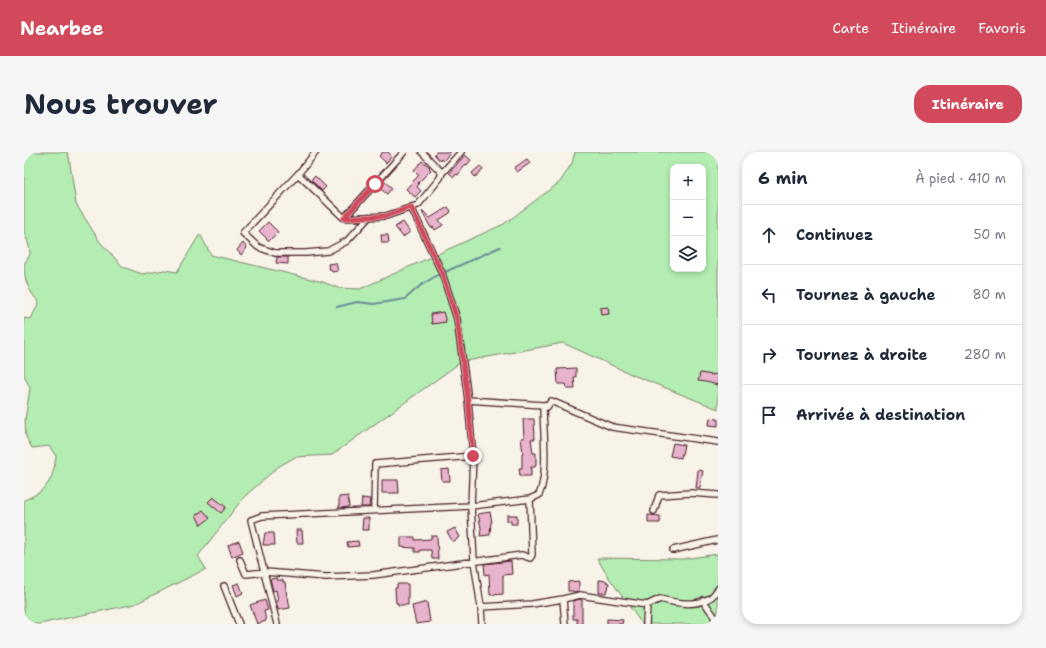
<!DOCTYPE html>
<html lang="fr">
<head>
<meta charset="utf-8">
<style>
  body { margin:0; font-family:"Shantell Sans",sans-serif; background:#f6f6f7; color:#1f2937 }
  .controls { position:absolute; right:12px; top:12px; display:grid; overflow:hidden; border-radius:8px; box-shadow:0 2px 6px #0003 }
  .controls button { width:36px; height:36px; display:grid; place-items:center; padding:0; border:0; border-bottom:1px solid #e0e1e3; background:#fff; color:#1f2937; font:20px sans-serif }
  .stop { position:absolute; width:12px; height:12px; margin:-9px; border:3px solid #d1495b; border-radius:50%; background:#fff }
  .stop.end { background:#d1495b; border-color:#fff; box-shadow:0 1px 4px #0008 }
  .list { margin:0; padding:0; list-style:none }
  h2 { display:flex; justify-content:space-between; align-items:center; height:52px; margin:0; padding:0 16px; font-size:17px }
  h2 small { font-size:13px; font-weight:400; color:#747a83 }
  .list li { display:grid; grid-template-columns:26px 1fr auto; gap:12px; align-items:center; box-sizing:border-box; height:60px; padding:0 16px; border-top:1px solid #e0e1e3 }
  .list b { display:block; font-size:15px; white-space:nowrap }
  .list em { font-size:13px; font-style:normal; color:#747a83 }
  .icon { flex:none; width:22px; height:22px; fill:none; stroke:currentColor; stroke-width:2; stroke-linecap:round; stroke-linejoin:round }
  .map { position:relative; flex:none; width:694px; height:472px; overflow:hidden; border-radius:16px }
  header { display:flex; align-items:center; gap:24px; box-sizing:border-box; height:56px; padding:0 20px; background:#d1495b; color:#fff }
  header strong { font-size:19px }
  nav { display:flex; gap:22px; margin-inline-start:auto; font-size:14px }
  .intro { display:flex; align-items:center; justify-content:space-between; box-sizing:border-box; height:96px; padding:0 24px }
  h1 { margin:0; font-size:28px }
  .button { padding:10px 18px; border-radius:16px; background:#d1495b; color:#fff; font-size:14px; font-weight:700 }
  main { display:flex; gap:24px; padding:0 24px }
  aside { flex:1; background:#fff; border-radius:16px; box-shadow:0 2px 6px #0003 }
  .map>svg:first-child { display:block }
</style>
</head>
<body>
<header>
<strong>Nearbee</strong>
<nav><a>Carte</a><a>Itinéraire</a><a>Favoris</a></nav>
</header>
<div class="intro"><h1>Nous trouver</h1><a class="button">Itinéraire</a></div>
<main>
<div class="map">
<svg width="694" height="472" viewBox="0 0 694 472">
  <rect width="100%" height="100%" fill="#f7f3e8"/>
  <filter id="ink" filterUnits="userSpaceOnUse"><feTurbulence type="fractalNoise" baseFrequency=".025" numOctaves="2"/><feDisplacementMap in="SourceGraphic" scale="8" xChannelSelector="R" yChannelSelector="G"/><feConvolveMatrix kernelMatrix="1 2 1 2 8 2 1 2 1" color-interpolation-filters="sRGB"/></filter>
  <g filter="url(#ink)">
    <path fill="#b3edb2" stroke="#7e866e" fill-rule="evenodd" d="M0 0H43L45 5 52 52 76 90 99 115 118 122 140 118 153 120 176 82 187 103 299 130 314 136 336 137 480 72 536 30 548 11 551 0H694V257L609 223 539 191 437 210 308 303 271 305 254 315 220 345 174 404 182 417 111 452 15 472H0V348C23 339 29 329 32 304L25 294 8 296 2 285 1 268 6 236 0 223V166L7 167 15 150C5 140 0 128 0 113 1 109 5 106 6 102 6 95 3 87 0 80ZM649 15H679V117H649Z
      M694 402V472H618L583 423 573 406 659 407Z"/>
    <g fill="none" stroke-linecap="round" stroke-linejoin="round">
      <path stroke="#6e8c9a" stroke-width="2" d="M421 120 476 95
        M313 155 333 150 350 152 381 147 396 134 415 122"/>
    </g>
    <path fill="#e8b3cc" stroke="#4a1f2b" d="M359 0H364L368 4 362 11 355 4Z
      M412 0H427L419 9 417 7 416 9 410 2Z
      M441 3 447 8 443 13 442 12 434 23 432 22 430 25 425 21Z
      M503 7 506 11 493 20 490 16Z
      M398 9 406 15 405 16 407 18 394 31 395 32 393 35 397 39 391 45 382 37 395 23 390 18Z
      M456 14 459 18 451 25 448 21Z
      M291 24 302 35 298 39 287 28Z
      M360 29 368 36 363 42 354 35Z
      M424 55 427 59 426 61 415 68 419 73 411 78 409 75 407 76 398 60 399 59 406 66Z
      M244 70 254 80 245 89 235 79Z
      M379 70 386 80 379 85 371 75Z
      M357 83H364L365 91H358Z
      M219 91 223 96 217 103 213 98Z
      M253 105H264V112L252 111Z
      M312 111 314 119 308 120 307 117H305L304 112Z
      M584 155 585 162 577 163 576 156Z
      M419 160 422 170 408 172 407 162Z
      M552 216V225H550L551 237H543L542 232H534L533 217Z
      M676 221 689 223V222L694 223V233L682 230 674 229Z
      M686 266 694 267V274L685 273Z
      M499 267H510L511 287H507L509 301H512V313L511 315H507V324H496L495 316H498V301H499L497 286H500Z
      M649 291 660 293 657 306 646 304Z
      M425 317 426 329H418L417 318Z
      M674 318 679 319 676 336H672Z
      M358 328H374L375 341H358Z
      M324 344 325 355 315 356V345Z
      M189 345 202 355 197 361 184 350Z
      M338 346 346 347 345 355H337Z
      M179 358 186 366 177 373 172 363Z
      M466 360 468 370H467L466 383 456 384 457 376 454 362Z
      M483 363H493V372H487V369H483Z
      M624 363 636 364V371H624Z
      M339 366H345V378H338Z
      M431 376 436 385 429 390 423 380Z
      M272 378H278L279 391H273Z
      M241 381H250L251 393H239Z
      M407 384H413L414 407H408L407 398H396V400H391V396L377 395V385H391V388L407 387Z
      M215 389 219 400 208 405 204 393Z
      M334 389 335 394 324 395 323 390Z
      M487 409 488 422 479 423V442L466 443 465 422 461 423 460 412Z
      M253 426V428H259V430H261L263 445H264L266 456 254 458 252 449H254L252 438 249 439 246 427Z
      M575 428 583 429V431H585L584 438H583L582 441H575Z
      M555 429V439L549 440V439H544V430Z
      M215 431 219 441 213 444 209 433Z
      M373 432H384V453H374V451H372L371 436H373Z
      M556 447 558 448V472H553V467H549V449Z
      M241 448 244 458 240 459 242 469 233 472 226 453Z
      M403 450 406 470 392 472 388 454Z
      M583 467 599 468 598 472H583Z"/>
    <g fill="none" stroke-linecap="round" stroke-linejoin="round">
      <defs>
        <path id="street" d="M292 0 274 22 219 81 234 95 251 101H282L304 99 323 89 345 65
          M398 0 418 21
          M274 22 320 66 362 64 394 53 416 26 418 21 437 0
          M387 55 418 121 433 167 444 248 449 304 447 354 450 409 457 455 458 472
          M320 66 380 0
          M444 248 519 253
          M350 358 351 312 449 304
          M630 359 635 343 667 341 694 343
          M649 398 693 388
          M216 408 222 422 241 420 302 425 349 423 498 403 506 406 508 403 506 347 515 343C525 320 519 279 519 253L523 255 527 249 588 275 694 290
          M200 434 215 472
          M539 447 541 472
          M679 448 690 464 691 472
          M457 455 508 452 539 447 556 443 623 453 636 447C651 451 671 455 686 446 689 444 692 440 694 437
          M253 472 227 368 238 364 447 354 506 347
          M622 472 623 453"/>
      </defs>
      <use href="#street" stroke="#4a1f2b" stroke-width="8"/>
      <use href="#street" stroke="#f7f3e8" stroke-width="5.5"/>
    </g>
  </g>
  <g fill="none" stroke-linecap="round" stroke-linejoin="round" filter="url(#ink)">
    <path stroke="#d1495b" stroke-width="5" d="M351 32 320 66 362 64 387 55 418 121 433 167 444 248 449 304"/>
  </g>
</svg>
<div class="controls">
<button>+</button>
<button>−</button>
<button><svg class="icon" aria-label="layers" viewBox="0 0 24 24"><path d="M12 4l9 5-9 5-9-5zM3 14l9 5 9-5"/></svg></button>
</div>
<div class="stop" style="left:351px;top:32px"></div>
<div class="stop end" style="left:449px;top:304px"></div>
</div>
<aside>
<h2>6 min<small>À pied · 410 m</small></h2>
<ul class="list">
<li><svg class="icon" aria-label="ahead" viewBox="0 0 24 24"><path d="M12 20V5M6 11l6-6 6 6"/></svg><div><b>Continuez</b></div><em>50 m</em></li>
<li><svg class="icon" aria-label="left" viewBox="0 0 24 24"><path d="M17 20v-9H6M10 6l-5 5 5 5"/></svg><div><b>Tournez à gauche</b></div><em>80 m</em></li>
<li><svg class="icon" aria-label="right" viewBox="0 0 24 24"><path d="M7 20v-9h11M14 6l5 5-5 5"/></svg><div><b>Tournez à droite</b></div><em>280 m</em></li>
<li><svg class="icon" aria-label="arrive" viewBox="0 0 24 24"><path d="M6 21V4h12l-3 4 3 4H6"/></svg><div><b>Arrivée à destination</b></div></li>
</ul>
</aside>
</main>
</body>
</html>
